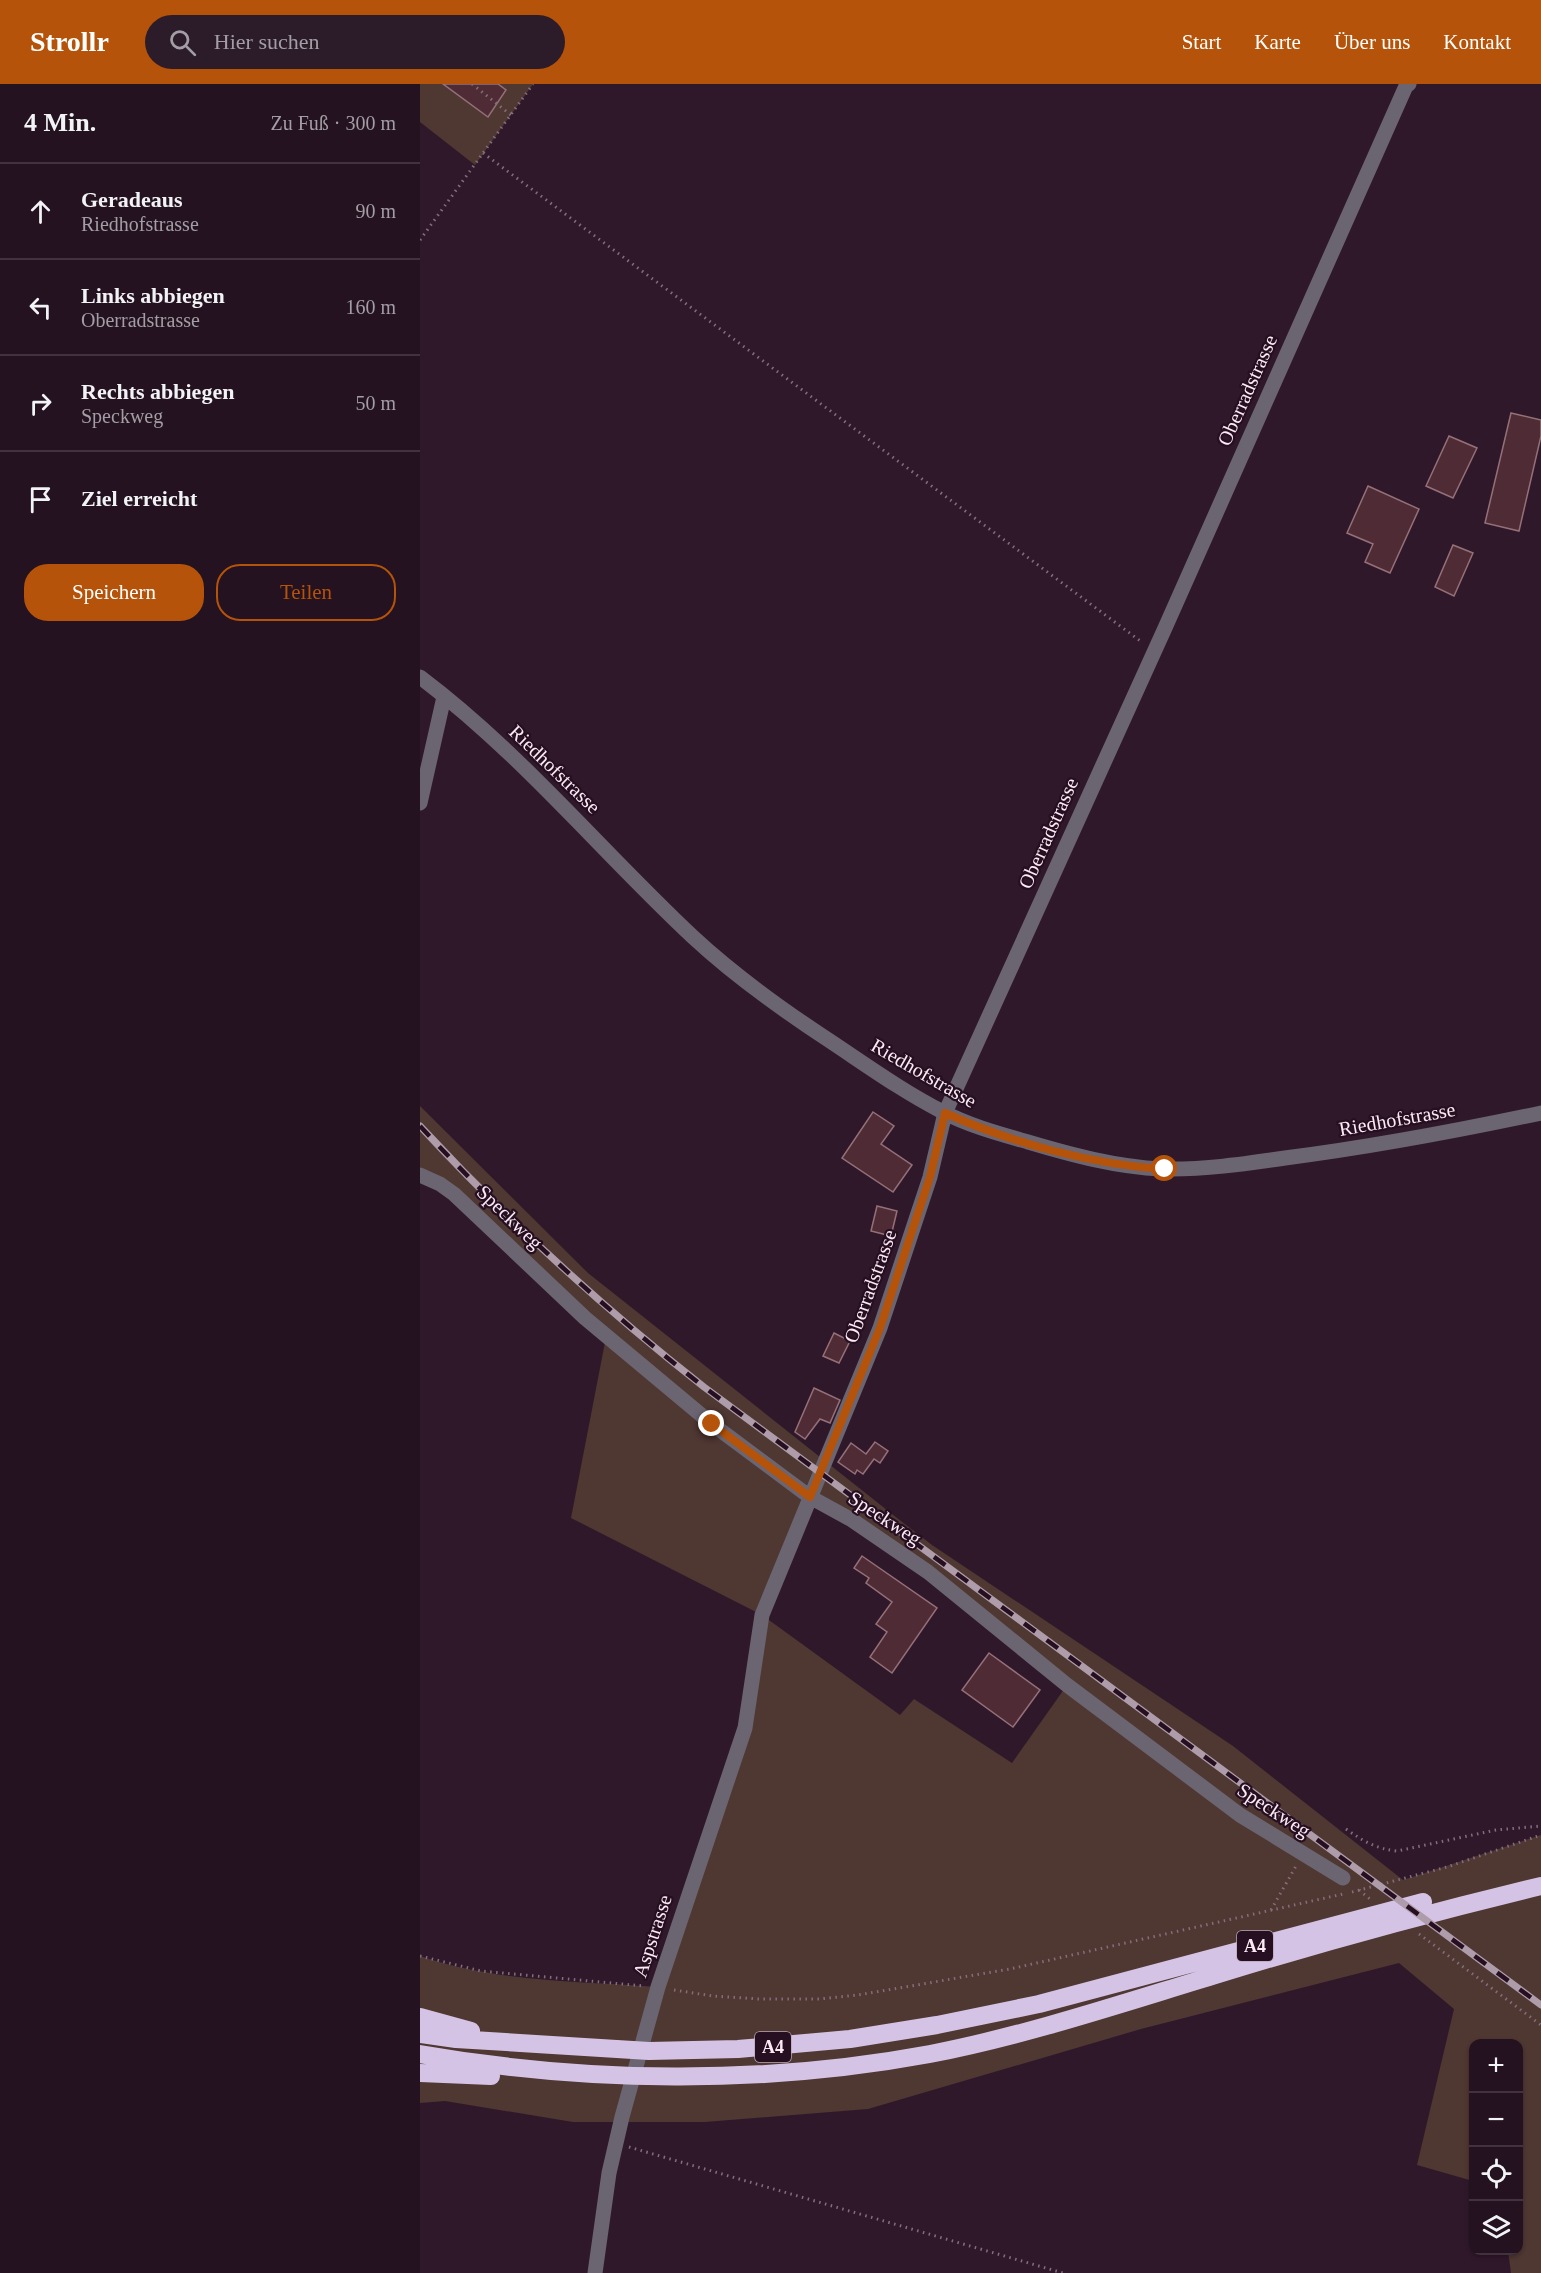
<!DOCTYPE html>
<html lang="de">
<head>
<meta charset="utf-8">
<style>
  body { margin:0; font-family:"Times New Roman",serif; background:#2c1b29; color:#f1f3f6 }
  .controls { position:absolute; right:18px; bottom:18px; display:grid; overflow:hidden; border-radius:12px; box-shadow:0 2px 4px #0004 }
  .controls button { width:54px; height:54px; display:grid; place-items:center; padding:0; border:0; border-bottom:2px solid #41323e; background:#241220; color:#f1f3f6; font:30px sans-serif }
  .stop { position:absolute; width:18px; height:18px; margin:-14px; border:4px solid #b45309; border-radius:50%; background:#fff }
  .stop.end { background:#b45309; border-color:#fff; box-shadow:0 2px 6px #0008 }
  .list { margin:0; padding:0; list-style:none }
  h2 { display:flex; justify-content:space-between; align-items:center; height:78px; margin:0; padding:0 24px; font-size:26px }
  h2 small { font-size:20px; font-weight:400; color:#a39ea5 }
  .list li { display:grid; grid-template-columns:39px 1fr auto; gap:18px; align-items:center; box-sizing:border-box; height:96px; padding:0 24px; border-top:2px solid #41323e }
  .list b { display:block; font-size:22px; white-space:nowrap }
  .list p { margin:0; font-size:20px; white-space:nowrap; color:#a39ea5 }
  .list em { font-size:20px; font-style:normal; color:#a39ea5 }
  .actions { display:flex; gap:12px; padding:18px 24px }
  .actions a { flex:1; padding:14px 0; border:2px solid #b45309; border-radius:24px; text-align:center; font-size:21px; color:#b45309 }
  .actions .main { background:#b45309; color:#fff }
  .icon { flex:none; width:33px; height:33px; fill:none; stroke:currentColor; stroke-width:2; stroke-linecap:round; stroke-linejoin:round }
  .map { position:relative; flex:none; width:1121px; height:2189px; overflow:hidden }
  header { display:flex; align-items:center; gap:36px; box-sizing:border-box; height:84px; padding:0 30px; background:#b45309; color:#fff }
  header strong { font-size:28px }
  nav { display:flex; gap:33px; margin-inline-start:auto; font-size:21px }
  .search { width:420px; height:54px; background:#2c1b29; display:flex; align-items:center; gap:15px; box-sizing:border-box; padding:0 21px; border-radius:33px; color:#a39ea5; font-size:22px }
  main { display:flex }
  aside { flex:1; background:#241220 }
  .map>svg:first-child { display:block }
</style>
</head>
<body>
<header>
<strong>Strollr</strong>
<div class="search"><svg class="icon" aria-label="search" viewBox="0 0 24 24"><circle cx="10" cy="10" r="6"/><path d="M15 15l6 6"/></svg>Hier suchen</div>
<nav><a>Start</a><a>Karte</a><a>Über uns</a><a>Kontakt</a></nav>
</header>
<main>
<aside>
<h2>4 Min.<small>Zu Fuß · 300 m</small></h2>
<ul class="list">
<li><svg class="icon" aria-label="ahead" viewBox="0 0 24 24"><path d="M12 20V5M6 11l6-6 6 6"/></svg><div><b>Geradeaus</b><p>Riedhofstrasse</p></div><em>90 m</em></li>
<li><svg class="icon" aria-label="left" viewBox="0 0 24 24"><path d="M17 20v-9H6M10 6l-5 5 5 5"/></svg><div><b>Links abbiegen</b><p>Oberradstrasse</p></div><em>160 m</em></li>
<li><svg class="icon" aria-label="right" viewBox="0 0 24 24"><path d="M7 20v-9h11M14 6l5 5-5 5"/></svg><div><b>Rechts abbiegen</b><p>Speckweg</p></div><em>50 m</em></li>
<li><svg class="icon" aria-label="arrive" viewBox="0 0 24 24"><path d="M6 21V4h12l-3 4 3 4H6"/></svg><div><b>Ziel erreicht</b></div></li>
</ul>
<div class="actions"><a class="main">Speichern</a><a>Teilen</a></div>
</aside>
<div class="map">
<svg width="1121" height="2189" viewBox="0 0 1121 2189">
  <rect width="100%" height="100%" fill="#30182b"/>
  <path fill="#4f3732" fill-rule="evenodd" d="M0 0H113L55 81 0 38Z
    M0 1022 168 1189 477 1434 512 1461 813 1662 983 1796 1121 1751V2189H1091L1088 2167 1098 2166V1960H1054L1053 2097 997 2081 1034 1925 979 1879 721 1945 448 2025 285 2038H153L25 2017 0 2019V1872C75 1898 159 1897 238 1903L320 1659 342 1531 151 1434 186 1253 52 1126 0 1091ZM390 1413 508 1488 647 1601 592 1679 494 1615 480 1631 342 1531Z"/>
  <path fill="#4f2c35" stroke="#957078" stroke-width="1.5" d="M23 0H78L86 6 68 33Z
    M1091 329 1121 336V352L1099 447 1065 439Z
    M1029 352 1057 364 1033 414 1006 402Z
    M948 402 999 425 970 489 945 478 953 460 927 449Z
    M1033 461 1053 469 1034 512 1015 503Z
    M453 1028 474 1042 461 1060 492 1081 473 1108 422 1074Z
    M457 1122 477 1127 471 1152 451 1147Z
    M414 1249 430 1257 419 1279 403 1272Z
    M394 1304 420 1316 410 1339 400 1335 385 1355 375 1348Z
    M455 1358 468 1367 460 1379 454 1375 443 1390 437 1386 435 1390 418 1378 431 1359 446 1370Z
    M442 1472 517 1524 472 1589 450 1573 467 1548 456 1540 472 1518 446 1499 449 1494 434 1484Z
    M569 1569 620 1606 593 1643 542 1606Z"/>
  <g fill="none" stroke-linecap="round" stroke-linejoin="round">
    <path stroke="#836e7e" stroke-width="3" stroke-dasharray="1.5 4.5" stroke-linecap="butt" d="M52 0 91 31
      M63 69 723 559
      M0 156 113 0
      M926 1745C943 1757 956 1765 977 1767L1076 1746 1121 1742
      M939 1806 950 1815
      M932 1808 1027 1783 1121 1751
      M851 1826 876 1782
      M999 1850 1121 1941
      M0 1872 61 1887 224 1902
      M254 1906 293 1912 339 1915H399L438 1911 590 1885 923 1810
      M209 2063 643 2189"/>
    <path stroke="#6b6572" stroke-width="15" d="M0 593C101 669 181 767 273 853 316 893 364 927 413 959 449 983 484 1008 523 1028 550 1042 580 1050 608 1058 652 1071 696 1083 742 1085 783 1086 824 1080 865 1074 951 1063 1036 1047 1121 1029
      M0 719 24 613
      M0 1091 20 1100 34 1110 165 1234 292 1340 390 1413 432 1436 508 1488 647 1601 820 1731 923 1794
      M175 2189 189 2089 202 2033 238 1903 325 1644 342 1531 460 1244 510 1093 525 1029 745 544 986 2 989 0"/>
    <path stroke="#d4c3e4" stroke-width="18" d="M0 1933 51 1947
      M0 1950 36 1955 229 1967 318 1965 430 1955 517 1941 619 1920 1003 1818
      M0 1970C167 1999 343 2001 510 1970 608 1951 703 1919 799 1890 906 1857 1013 1828 1121 1802
      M0 1989 71 1992"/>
    <defs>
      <path id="rail" d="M0 1042C88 1137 182 1223 284 1303L1121 1921"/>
    </defs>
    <use href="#rail" stroke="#af9caa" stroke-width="7"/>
    <use href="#rail" stroke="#260f21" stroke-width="4.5" stroke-dasharray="14" stroke-linecap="butt"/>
  </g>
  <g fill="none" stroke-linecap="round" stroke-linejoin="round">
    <path stroke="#b45309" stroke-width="8" d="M292 1340 390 1413 460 1244 510 1093 525 1029C592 1059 673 1081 745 1085"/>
  </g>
  <g text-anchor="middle" stroke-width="4.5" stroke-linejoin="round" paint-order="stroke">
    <g fill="#260f21" stroke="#bba8b6" stroke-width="1.5">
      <rect x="817" y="1847" width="36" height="30" rx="4.5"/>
      <rect x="335" y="1948" width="36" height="30" rx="4.5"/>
    </g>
    <g font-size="18" font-weight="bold" fill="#fbeaf6">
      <text x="835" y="1868">A4</text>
      <text x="353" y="1969">A4</text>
    </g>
    <g font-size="20" fill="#fbeaf6" stroke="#260f21">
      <text transform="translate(827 306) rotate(-66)" y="7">Oberradstrasse</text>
      <text transform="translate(135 685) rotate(44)" y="7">Riedhofstrasse</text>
      <text transform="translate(628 749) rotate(-66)" y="7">Oberradstrasse</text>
      <text transform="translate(504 989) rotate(30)" y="7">Riedhofstrasse</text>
      <text transform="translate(977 1035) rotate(-10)" y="7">Riedhofstrasse</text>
      <text transform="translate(90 1133) rotate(44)" y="7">Speckweg</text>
      <text transform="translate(450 1202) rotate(-70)" y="7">Oberradstrasse</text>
      <text transform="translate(465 1434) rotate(33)" y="7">Speckweg</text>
      <text transform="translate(854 1726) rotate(33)" y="7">Speckweg</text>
      <text transform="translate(232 1852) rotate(-72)" y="7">Aspstrasse</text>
    </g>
  </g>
</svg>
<div class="controls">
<button>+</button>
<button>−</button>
<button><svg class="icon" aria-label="locate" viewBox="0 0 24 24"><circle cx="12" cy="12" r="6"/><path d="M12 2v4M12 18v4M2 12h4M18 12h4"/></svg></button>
<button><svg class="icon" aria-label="layers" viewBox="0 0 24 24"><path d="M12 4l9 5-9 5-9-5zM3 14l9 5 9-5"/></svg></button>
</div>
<div class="stop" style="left:745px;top:1085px"></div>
<div class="stop end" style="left:292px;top:1340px"></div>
</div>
</main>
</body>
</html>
